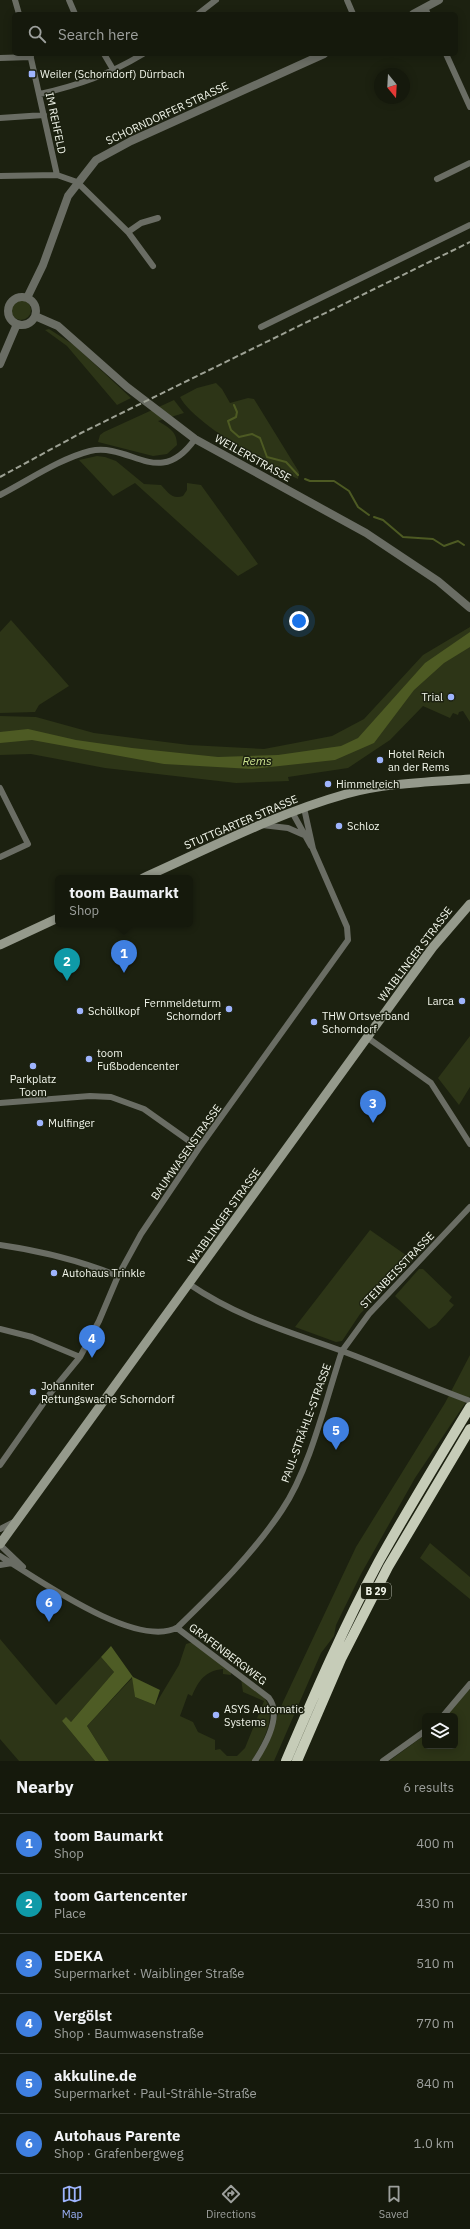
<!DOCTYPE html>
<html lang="en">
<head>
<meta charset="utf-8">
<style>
  body { margin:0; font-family:"IBM Plex Sans",sans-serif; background:#22261a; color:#f1f3f6 }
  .controls { position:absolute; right:12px; bottom:12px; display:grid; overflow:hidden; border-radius:6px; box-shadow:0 2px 10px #0003 }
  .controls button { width:36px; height:36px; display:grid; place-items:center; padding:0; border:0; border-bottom:1px solid #34382d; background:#15190c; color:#f1f3f6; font:20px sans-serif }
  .compass { position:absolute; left:374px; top:68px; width:36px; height:36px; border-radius:50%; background:#15190c; box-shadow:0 2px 10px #0003; rotate:162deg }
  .you { position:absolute; left:299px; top:621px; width:14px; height:14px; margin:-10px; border:3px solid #fff; border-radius:50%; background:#1a73e8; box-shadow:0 0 0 6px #1a73e833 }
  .badge { display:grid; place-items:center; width:26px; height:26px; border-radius:50%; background:#9eb4fd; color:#fff; font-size:13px; font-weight:700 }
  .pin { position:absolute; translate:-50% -33px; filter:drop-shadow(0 1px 2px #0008) }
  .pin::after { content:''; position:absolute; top:21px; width:14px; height:12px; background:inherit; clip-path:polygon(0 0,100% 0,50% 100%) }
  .popup { position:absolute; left:55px; top:875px; width:138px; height:52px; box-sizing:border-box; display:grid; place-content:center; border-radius:6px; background:#15190c; filter:drop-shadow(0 1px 3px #0005); font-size:13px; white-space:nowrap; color:#9da09d }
  .popup b { font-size:15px; color:#f1f3f6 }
  .popup::after { content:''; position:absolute; left:50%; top:100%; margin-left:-8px; border:8px solid transparent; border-top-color:#15190c }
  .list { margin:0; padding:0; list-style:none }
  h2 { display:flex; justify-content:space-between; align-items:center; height:52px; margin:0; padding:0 16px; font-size:17px }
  h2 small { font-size:13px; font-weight:400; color:#9da09d }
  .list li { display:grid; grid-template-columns:26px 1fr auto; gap:12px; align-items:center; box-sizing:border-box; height:60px; padding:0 16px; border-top:1px solid #34382d }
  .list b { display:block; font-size:15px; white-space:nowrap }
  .list p { margin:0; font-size:13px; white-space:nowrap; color:#9da09d }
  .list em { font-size:13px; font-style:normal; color:#9da09d }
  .icon { flex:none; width:22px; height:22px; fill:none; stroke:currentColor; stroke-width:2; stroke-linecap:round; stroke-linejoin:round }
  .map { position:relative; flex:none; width:470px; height:1761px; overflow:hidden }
  .search { position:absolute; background:#15190c; box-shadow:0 2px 10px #0003; left:12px; right:12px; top:12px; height:44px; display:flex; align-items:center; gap:10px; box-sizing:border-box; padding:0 14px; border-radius:6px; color:#9da09d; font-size:15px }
  .sheet { height:412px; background:#15190c }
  nav { display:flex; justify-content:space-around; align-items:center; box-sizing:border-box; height:56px; border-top:1px solid #34382d; background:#15190c; font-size:11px; color:#9da09d }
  nav a { display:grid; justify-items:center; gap:2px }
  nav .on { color:#9eb4fd }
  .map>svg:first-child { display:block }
</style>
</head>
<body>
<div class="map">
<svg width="470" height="1761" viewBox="0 0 470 1761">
  <rect width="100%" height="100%" fill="#1c2110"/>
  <path fill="#2d3517" d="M11 310a10 10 0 1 1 20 0a10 10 0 1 1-20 0Z
    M49 329 74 345 131 398 117 405 67 346 45 330Z
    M216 383 222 389 230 403 248 398 254 399 299 472 298 479C269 466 193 423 180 397L197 388Z
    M174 400 184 413 158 421C169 428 177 431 177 445L167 454 153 456 98 442 100 435 104 432Z
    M97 456 105 457 116 461 144 484 161 485C168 492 172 500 183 496L187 490V483L201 485 258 564 238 576 135 483 113 496 79 460Z
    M11 620 69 686 39 705 35 712 0 713V632Z
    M470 627V722L463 711 459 712 458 715 453 713 450 718 423 706 390 740 348 768 288 777 289 781 236 783 105 768 31 754 0 755V716L36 717 94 733 189 745 264 749 332 736 364 719 423 655Z
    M470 1036V1087L459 1105 438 1078Z
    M370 1230 413 1260 360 1314 342 1341 336 1342 295 1327Z
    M419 1269H423L452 1297 449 1301 454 1305 436 1325 429 1329 395 1296Z
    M470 1355V1396L415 1478 361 1574 336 1625 334 1636 321 1653 274 1761H259L283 1702 356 1547 445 1403Z
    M430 1543 470 1577V1599L420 1558Z
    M0 1639 56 1705 101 1657 114 1672 71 1722 62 1721 95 1761H19L0 1739Z
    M193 1642 231 1671V1675L223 1674V1669C205 1671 199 1680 192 1696L188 1694 180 1716 193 1722 198 1732 215 1740V1750L220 1749 227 1756H237L245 1748 264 1701 243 1692 241 1679C248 1685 259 1692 265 1699 278 1718 261 1745 252 1761H109L87 1726 133 1677 135 1697 155 1705 179 1665 186 1644Z
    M470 1688V1761H389L425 1735V1746H455V1716H446Z"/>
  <path fill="#4e5c25" d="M111 1646 133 1677 160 1690 155 1705 135 1697 132 1677 87 1726 109 1761H95L62 1721 66 1717 71 1722 114 1672 101 1657Z"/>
  <path fill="#4d5a23" d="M470 632V647L444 663 414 690 374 743 335 760 252 769 164 764 32 740 0 743V732L28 729 76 740 132 748 218 757 278 755 341 746 358 738 425 663Z"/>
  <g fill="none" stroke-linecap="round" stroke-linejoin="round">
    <path stroke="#4d5a23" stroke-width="2" d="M234 405 237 412 236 417 228 421 231 430 239 437 252 434 260 438 267 457 286 462 298 475
      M305 479 310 481H334L349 491 358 507 369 515
      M374 517 383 520 403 537 433 539 444 546 458 541 464 545"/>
    <path stroke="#6a6d64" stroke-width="6" d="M15 0 19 14
      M69 0 75 14
      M347 0 353 14
      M425 8 428 14
      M198 14 216 0
      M30 54 57 175 77 182 128 232 153 266
      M104 54 114 71
      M446 54 470 107
      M0 58 31 57
      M40 94C79 85 108 75 143 54
      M0 118 44 115
      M0 176 57 175
      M437 179 470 163
      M128 232 141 223 158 218
      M261 327 470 225
      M0 495C29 480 59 459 90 451 131 442 159 490 195 439
      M0 788 28 844 0 857
      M292 812 311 846
      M262 825 288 828 304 835
      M368 1038 431 1083 470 1144
      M0 1103 90 1096 111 1097 144 1109 199 1148
      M0 1245C41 1251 79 1260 118 1276
      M189 1284C239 1318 287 1331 342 1351 385 1367 427 1385 470 1401
      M0 1329 32 1337 80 1357
      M0 1465 52 1391 80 1357 99 1321 118 1276 141 1234 199 1148 348 940 347 927 313 849 304 808
      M0 1529 14 1522
      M0 1545 23 1567
      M0 1556C35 1577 137 1651 178 1627 215 1591 253 1554 282 1510 310 1469 326 1399 342 1351L369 1314 470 1207
      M0 1565 12 1563
      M177 1628 269 1698C282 1715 266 1744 255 1761
      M443 1716 470 1684
      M383 1761 425 1731"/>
    <path stroke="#6a6d64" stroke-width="8" d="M413 14 439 0
      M8 311a14 14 0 1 1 28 0a14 14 0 1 1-28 0Z
      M27 298 43 265 68 196 96 160 131 141 324 54
      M35 316 58 326 127 387 195 439 366 533 438 581 470 608
      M0 364 17 324"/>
    <path stroke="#959a8c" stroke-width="9" d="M143 878C210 848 275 814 346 794 385 783 429 782 470 779
      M0 945 58 918
      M0 1544 408 981 433 947 470 904"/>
    <path stroke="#c6ccb8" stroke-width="10" d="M286 1761C315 1693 344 1626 379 1561 408 1509 439 1458 470 1407
      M297 1761 341 1659 388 1567 470 1429"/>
    <path stroke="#9da194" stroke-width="2" stroke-dasharray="6 3" stroke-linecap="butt" d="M0 477 81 433 470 242"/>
  </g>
  <g fill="#9eb4fd" stroke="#1c2110" stroke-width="1.5">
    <rect x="28" y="70" width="8" height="8" rx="2"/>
    <circle cx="451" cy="697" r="4"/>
    <circle cx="380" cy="760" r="4"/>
    <circle cx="328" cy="784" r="4"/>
    <circle cx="339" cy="826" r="4"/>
    <circle cx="462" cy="1001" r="4"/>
    <circle cx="229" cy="1009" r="4"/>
    <circle cx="80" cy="1011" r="4"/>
    <circle cx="314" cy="1022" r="4"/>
    <circle cx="89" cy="1059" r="4"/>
    <circle cx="33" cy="1066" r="4"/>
    <circle cx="40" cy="1123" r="4"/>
    <circle cx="54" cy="1273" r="4"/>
    <circle cx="33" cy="1392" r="4"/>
    <circle cx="216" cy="1715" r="4"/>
  </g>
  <g text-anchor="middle" stroke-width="3" stroke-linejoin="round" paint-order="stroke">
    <rect fill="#1c2110" stroke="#b2b6a9" stroke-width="1" x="361" y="1583" width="30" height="16" rx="3"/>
    <g font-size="10" font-weight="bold" fill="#f2f6eb">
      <text x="376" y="1595">B 29</text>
    </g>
    <g font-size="11" fill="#f2f6eb" stroke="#1c2110" text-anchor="start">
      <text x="40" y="78">Weiler (Schorndorf) Dürrbach</text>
      <text x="443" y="701" text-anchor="end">Trial</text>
      <text x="388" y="758">Hotel Reich<tspan x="388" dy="13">an der Rems</tspan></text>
      <text x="336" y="788">Himmelreich</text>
      <text x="347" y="830">Schloz</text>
      <text x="454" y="1005" text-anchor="end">Larca</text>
      <text x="221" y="1007" text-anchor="end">Fernmeldeturm<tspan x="221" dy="13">Schorndorf</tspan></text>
      <text x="88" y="1015">Schöllkopf</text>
      <text x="322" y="1020">THW Ortsverband<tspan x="322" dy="13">Schorndorf</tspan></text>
      <text x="97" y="1057">toom<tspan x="97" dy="13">Fußbodencenter</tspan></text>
      <text x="33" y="1083" text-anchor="middle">Parkplatz<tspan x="33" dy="13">Toom</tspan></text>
      <text x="48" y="1127">Mulfinger</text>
      <text x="62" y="1277">Autohaus Trinkle</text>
      <text x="41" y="1390">Johanniter<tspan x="41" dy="13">Rettungswache Schorndorf</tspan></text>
      <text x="224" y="1713">ASYS Automatic<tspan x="224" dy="13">Systems</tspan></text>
    </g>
    <g font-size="11" fill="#f2f6eb" stroke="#1c2110">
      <text transform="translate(167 113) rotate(-25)" y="4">SCHORNDORFER STRASSE</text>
      <text transform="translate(56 123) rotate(78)" y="4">IM REHFELD</text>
      <text transform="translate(253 458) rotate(29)" y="4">WEILERSTRASSE</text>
      <text transform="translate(241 822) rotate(-23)" y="4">STUTTGARTER STRASSE</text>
      <text transform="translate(415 954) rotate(-53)" y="4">WAIBLINGER STRASSE</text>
      <text transform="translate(186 1152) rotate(-55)" y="4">BAUMWASENSTRASSE</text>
      <text transform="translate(224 1216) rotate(-54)" y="4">WAIBLINGER STRASSE</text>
      <text transform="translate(397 1270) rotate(-46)" y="4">STEINBEISSTRASSE</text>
      <text transform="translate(306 1423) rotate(-70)" y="4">PAUL-STRÄHLE-STRASSE</text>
      <text transform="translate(228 1654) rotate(37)" y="4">GRAFENBERGWEG</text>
    </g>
    <g font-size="12" font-style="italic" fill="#cbe28e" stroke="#1c2110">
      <text x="257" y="765">Rems</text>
    </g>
  </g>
</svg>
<div class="controls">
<button><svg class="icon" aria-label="layers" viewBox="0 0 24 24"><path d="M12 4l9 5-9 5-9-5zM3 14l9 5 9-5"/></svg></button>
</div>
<svg class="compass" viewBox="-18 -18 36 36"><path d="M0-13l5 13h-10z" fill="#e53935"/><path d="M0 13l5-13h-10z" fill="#9da09d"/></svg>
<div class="you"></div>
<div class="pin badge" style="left:124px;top:973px;background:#3f7fe0">1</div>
<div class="popup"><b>toom Baumarkt</b>Shop</div>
<div class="pin badge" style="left:67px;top:981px;background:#0f9aa8">2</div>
<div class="pin badge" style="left:373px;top:1123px;background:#3f7fe0">3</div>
<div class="pin badge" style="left:92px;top:1358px;background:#3f7fe0">4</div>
<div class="pin badge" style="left:336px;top:1450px;background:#3f7fe0">5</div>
<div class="pin badge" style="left:49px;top:1622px;background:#3f7fe0">6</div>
<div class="search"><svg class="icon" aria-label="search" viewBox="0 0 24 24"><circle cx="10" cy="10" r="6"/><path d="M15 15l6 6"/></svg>Search here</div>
</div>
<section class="sheet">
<h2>Nearby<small>6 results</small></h2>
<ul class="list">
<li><span class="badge" style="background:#3f7fe0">1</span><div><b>toom Baumarkt</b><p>Shop</p></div><em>400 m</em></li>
<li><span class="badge" style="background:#0f9aa8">2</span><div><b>toom Gartencenter</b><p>Place</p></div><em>430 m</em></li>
<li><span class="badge" style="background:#3f7fe0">3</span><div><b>EDEKA</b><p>Supermarket · Waiblinger Straße</p></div><em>510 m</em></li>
<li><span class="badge" style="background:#3f7fe0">4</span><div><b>Vergölst</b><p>Shop · Baumwasenstraße</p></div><em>770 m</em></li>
<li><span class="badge" style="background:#3f7fe0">5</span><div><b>akkuline.de</b><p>Supermarket · Paul-Strähle-Straße</p></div><em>840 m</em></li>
<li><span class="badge" style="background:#3f7fe0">6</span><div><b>Autohaus Parente</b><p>Shop · Grafenbergweg</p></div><em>1.0 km</em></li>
</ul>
</section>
<nav>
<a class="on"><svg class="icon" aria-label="map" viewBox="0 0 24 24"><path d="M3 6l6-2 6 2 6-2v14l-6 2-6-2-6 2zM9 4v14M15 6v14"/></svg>Map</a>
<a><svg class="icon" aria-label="directions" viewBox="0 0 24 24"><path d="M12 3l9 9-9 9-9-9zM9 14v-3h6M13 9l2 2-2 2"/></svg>Directions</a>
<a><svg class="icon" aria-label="saved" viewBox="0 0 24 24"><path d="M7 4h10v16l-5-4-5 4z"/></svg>Saved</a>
</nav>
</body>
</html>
